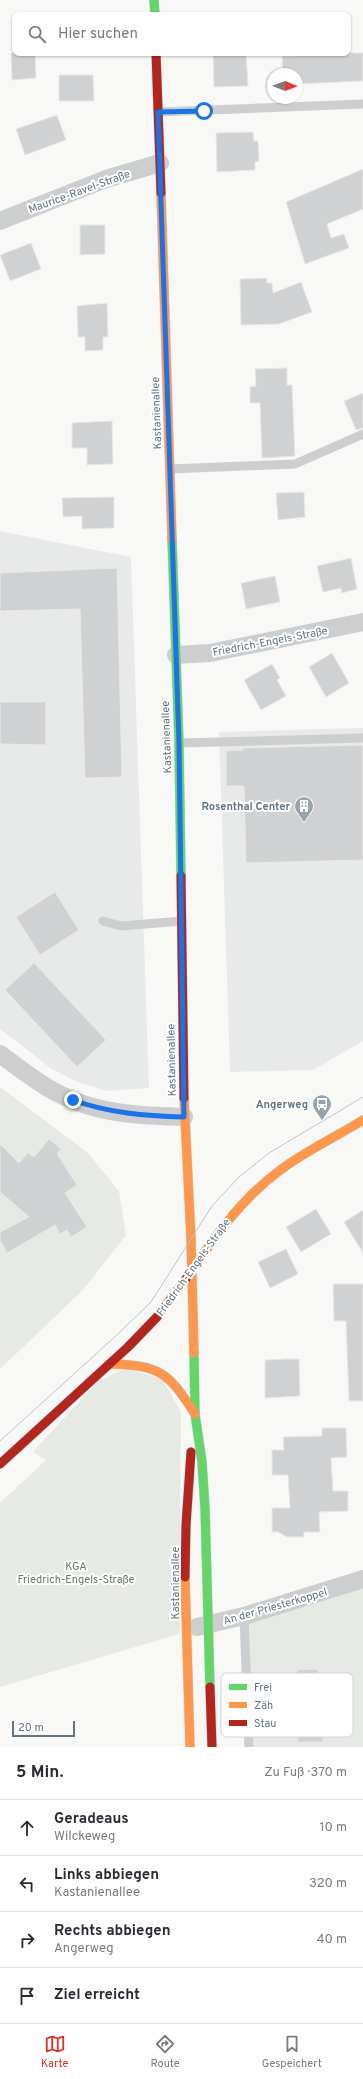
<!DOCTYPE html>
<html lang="de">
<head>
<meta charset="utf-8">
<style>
  body { margin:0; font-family:Overpass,sans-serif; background:#f7f7f7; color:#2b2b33 }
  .compass { position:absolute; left:267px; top:68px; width:36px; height:36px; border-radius:50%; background:#fff; box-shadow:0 1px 3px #0004; rotate:91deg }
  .scale { position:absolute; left:12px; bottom:10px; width:63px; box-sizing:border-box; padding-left:4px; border:2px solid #647582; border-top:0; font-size:11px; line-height:14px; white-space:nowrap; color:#647582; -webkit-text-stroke:3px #fff; paint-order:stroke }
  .stop { position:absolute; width:12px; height:12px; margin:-9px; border:3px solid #1a73e8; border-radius:50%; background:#fff }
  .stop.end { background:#1a73e8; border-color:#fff; box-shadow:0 1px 4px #0008 }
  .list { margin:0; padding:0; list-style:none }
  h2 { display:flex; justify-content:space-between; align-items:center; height:52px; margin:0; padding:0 16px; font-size:17px }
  h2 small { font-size:13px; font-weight:400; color:#7c7c81 }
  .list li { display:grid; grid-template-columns:26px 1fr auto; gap:12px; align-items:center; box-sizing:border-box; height:56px; padding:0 16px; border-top:1px solid #e1e1e2 }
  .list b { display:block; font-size:15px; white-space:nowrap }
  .list p { margin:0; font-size:13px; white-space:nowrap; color:#7c7c81 }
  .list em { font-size:13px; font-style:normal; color:#7c7c81 }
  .icon { flex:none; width:22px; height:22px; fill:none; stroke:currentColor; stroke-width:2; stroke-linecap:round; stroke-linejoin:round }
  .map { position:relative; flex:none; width:363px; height:1747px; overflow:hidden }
  .search { position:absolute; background:#fff; box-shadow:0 1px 3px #0004; left:12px; right:12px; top:12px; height:44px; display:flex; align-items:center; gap:10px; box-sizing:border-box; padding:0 14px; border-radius:8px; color:#7c7c81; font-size:15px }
  .sheet { height:276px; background:#fff }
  nav { display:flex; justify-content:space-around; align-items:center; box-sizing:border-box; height:56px; border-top:1px solid #e1e1e2; background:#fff; font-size:11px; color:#7c7c81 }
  nav a { display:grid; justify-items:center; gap:2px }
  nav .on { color:#d93025 }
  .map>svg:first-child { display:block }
</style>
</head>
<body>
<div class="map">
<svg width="363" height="1747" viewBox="0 0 363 1747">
  <rect width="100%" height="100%" fill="#f8f8f7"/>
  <path fill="#e8eae9" d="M0 531 131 557 149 1088 107 1091 77 1082 52 1069 0 1029Z
    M363 728V1041L313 1070 230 1072 219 732Z"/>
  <path fill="#e7eae4" d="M0 1087 87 1152 119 1191 126 1235 83 1290 0 1369Z
    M126 1368 162 1379 181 1412 179 1634 0 1687V1503L46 1460 33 1452 97 1382Z
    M363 1587V1747H252L248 1621Z"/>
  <path fill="#cfd1d2" stroke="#e8e8e7" d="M11 53H35L36 78 12 80Z
    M213 53H246L248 86 214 87Z
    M294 53H363V81L297 84V74H283L282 56H294Z
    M59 75H93L94 101H59Z
    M57 115 66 140 25 155 16 129Z
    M253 132 254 141H258L259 161 255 162V170L217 172 216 133Z
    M363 169V209L327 224 331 238 344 234 349 248 305 264 286 202Z
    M80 225H105V254L80 255Z
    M31 243 41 269 10 281 0 255Z
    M267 278V283H272L273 293 301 282 312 312 279 324 241 325 240 279Z
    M107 303 108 337H103V350L85 351V337H78L77 306Z
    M287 368V385H292L295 456 262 458 260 403H250V387L256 386 255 369Z
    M363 393V428L356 430 344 401Z
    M112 421 113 464 87 465V448H72V423Z
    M304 492 305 517 278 520 276 493Z
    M114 497V528L82 529V516L63 517 62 498Z
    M351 558 357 589 342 593 341 588 323 592 317 566Z
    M117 568 122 777 85 778 80 609 0 611V573Z
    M275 576 280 602 246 609 241 583Z
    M332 653 349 683 326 697 309 667Z
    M272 664 280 678 277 680 286 696 261 710 244 680Z
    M0 702H46V745L0 744Z
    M363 745V860L246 863 244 786H226V751L243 750V748Z
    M55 892 79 930 40 955 16 917Z
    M34 963 106 1040 77 1067 5 990Z
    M49 1139 61 1149 57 1154 77 1185 65 1193 87 1227 71 1237 67 1230 60 1234 55 1225 7 1253 0 1240V1232L29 1217 0 1192V1144L19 1163 28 1153 34 1157Z
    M316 1209 331 1234 301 1252 286 1227Z
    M363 1210V1253L344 1222Z
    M286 1249 298 1274 270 1288 258 1262Z
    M333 1284H363V1401H349L346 1321H334Z
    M286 1359H299L300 1396 265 1398V1360Z
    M322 1428H346L347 1457 331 1458 333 1491H348V1511L319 1512 320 1532H304V1537H287L278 1532H272V1508H290L288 1475H272V1450H284L283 1437 322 1436Z
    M318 1669 319 1689H323L321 1716H323V1742H298V1716H299L297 1670Z"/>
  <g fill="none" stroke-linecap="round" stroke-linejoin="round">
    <defs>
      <path id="fast" d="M154 0 155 15
        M172 539 179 743 181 876
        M194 1353 195 1414 202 1462 205 1508 210 1687"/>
      <path id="slow" d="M161 193 172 539
        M184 1098 191 1238 194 1353
        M186 1279C213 1239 240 1200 279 1171 305 1151 336 1137 363 1120
        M109 1364C160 1365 168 1372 195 1414
        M185 1577 190 1747"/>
      <path id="jam" d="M156 53 161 193
        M181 876 184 1098
        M0 1464 128 1347 157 1317 186 1279
        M185 1577 186 1525 191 1452
        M210 1687 212 1747"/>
    </defs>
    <use href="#fast" stroke="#d5d6d7" stroke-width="10"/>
    <use href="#slow" stroke="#d5d6d7" stroke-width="10"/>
    <use href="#jam" stroke="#d5d6d7" stroke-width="10"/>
    <path stroke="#cdcecf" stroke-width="9" d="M158 112 363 104
      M170 469 295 464 363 434
      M179 743 363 738
      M103 921 121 926 182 921
      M244 1616 249 1747"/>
    <path stroke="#cdcecf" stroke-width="18" d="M0 221 106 179 160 163
      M176 655 210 653 363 622
      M0 1054C29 1076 57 1098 93 1107 121 1115 154 1116 184 1117
      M197 1627 244 1616 363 1579"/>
    <use href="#fast" stroke="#63d668" stroke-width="9"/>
    <use href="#slow" stroke="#ff974d" stroke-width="9"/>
    <use href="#jam" stroke="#b3261e" stroke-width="9"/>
    <path stroke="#c2c4c5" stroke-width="1" d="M0 1441 118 1334 151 1302 212 1206 239 1177 269 1153 363 1097"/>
  </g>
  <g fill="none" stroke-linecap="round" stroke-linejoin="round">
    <path stroke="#1a73e8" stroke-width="5" d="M73 1100C108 1113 146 1116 184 1117L179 743 158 112 204 111"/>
  </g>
  <defs>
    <symbol id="building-pin" viewBox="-11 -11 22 30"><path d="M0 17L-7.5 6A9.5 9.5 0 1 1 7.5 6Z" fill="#98a3ab" stroke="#fff"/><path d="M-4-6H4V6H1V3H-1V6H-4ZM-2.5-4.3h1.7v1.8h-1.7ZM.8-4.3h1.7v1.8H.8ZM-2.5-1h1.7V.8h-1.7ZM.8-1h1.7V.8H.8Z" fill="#fff"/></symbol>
    <symbol id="bus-pin" viewBox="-11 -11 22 30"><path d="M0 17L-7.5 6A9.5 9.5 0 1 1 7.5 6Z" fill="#98a3ab" stroke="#fff"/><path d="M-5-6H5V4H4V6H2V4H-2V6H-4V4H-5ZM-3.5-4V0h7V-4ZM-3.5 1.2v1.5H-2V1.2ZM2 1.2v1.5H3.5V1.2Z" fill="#fff"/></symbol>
  </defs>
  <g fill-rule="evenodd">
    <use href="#building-pin" x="293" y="795" width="22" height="30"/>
    <use href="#bus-pin" x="311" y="1093" width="22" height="30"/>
  </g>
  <g text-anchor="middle" stroke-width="4" stroke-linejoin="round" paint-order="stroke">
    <g font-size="11" fill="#647582" stroke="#fff">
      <text transform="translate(79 191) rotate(-20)" y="4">Maurice-Ravel-Straße</text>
      <text transform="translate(156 413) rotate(-92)" y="4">Kastanienallee</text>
      <text transform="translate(270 641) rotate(-11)" y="4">Friedrich-Engels-Straße</text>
      <text transform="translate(166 737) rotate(-92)" y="4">Kastanienallee</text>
      <text transform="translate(171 1060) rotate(-91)" y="4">Kastanienallee</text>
      <text transform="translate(193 1267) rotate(-54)" y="4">Friedrich-Engels-Straße</text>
      <text transform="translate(175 1583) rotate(-90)" y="4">Kastanienallee</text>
      <text transform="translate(275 1606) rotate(-16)" y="4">An der Priesterkoppel</text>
    </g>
    <g font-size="11" font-weight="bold" fill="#647582" stroke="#fff" text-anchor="end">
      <text x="290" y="810">Rosenthal Center</text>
      <text x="308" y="1108">Angerweg</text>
    </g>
    <g font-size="11" fill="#677a63" stroke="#fff">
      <text x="76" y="1570">KGA<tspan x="76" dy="13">Friedrich-Engels-Straße</tspan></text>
    </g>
  </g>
  <rect x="221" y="1673" width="132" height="64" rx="6" fill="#fff" stroke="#d0d6da" stroke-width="1"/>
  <rect x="229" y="1684" width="18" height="6" fill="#63d668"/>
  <rect x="229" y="1702" width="18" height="6" fill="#ff974d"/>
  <rect x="229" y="1720" width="18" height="6" fill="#b3261e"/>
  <g font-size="11" fill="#647582">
    <text x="254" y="1691">Frei</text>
    <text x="254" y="1709">Zäh</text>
    <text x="254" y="1727">Stau</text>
  </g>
</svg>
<svg class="compass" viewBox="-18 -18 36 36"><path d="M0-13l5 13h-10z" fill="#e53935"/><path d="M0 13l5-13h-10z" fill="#7c7c81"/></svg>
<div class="scale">20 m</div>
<div class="stop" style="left:204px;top:111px"></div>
<div class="stop end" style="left:73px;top:1100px"></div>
<div class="search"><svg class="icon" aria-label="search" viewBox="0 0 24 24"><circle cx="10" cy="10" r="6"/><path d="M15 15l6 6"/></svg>Hier suchen</div>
</div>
<section class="sheet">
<h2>5 Min.<small>Zu Fuß · 370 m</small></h2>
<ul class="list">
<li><svg class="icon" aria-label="ahead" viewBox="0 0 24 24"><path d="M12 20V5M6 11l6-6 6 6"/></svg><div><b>Geradeaus</b><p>Wilckeweg</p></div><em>10 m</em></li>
<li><svg class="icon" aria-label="left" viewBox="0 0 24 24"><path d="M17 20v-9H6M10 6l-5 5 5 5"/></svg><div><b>Links abbiegen</b><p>Kastanienallee</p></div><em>320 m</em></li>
<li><svg class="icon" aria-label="right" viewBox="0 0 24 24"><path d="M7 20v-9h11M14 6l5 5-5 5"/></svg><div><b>Rechts abbiegen</b><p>Angerweg</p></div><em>40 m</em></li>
<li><svg class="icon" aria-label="arrive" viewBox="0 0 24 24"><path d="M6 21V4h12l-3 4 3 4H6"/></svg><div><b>Ziel erreicht</b></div></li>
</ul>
</section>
<nav>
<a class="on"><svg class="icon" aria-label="map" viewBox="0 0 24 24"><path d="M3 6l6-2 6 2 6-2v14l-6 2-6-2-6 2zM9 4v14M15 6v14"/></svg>Karte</a>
<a><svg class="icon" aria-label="directions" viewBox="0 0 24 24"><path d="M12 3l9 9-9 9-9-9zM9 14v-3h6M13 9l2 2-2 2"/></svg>Route</a>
<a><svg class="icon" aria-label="saved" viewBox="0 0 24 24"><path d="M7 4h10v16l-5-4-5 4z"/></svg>Gespeichert</a>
</nav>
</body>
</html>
